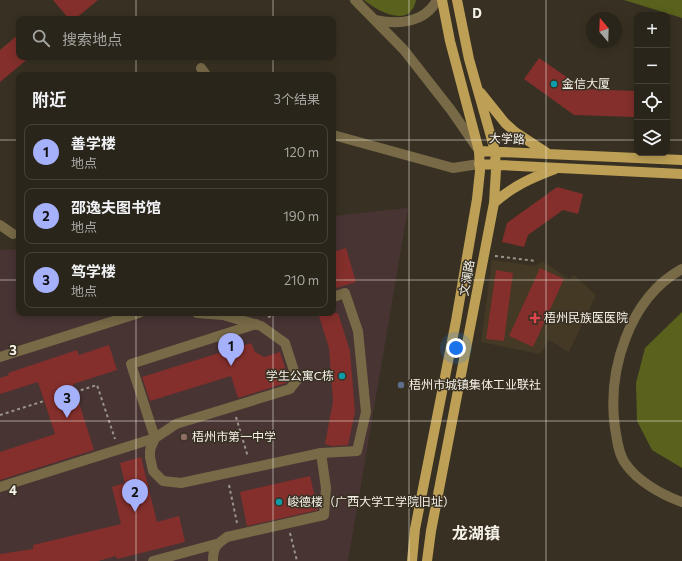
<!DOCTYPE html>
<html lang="zh">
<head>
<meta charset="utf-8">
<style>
  body { margin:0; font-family:Commissioner,"Noto Sans SC",sans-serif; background:#363127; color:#f1f3f6 }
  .controls { position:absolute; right:12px; top:12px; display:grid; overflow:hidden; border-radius:8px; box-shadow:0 2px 10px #0003 }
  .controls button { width:36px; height:36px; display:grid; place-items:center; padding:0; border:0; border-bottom:1px solid #464239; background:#2a251a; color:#f1f3f6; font:20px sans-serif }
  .compass { position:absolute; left:586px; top:12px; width:36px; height:36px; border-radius:50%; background:#2a251a; box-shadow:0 2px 10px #0003; rotate:341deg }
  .you { position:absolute; left:456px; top:348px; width:14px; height:14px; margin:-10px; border:3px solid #fff; border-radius:50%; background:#1a73e8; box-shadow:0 0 0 6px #1a73e833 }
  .badge { display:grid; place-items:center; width:26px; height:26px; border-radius:50%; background:#a6b1fc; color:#111; font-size:13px; font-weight:700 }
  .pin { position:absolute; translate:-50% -33px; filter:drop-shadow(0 1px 2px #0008) }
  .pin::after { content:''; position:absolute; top:21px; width:14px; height:12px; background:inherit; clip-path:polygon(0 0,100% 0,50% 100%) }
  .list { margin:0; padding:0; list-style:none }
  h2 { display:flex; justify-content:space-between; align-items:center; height:52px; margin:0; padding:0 16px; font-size:17px }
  h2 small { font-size:13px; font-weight:400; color:#a5a5a2 }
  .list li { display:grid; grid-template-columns:26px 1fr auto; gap:12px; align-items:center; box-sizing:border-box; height:56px; margin:0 8px 8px; padding:0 8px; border:1px solid #464239; border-radius:8px }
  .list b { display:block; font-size:15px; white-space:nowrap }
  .list p { margin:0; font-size:13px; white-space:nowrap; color:#a5a5a2 }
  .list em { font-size:13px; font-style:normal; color:#a5a5a2 }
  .icon { flex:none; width:22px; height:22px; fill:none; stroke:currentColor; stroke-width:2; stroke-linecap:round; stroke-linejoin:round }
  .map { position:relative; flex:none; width:682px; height:561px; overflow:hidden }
  .search { position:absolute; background:#2a251a; box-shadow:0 2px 10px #0003; left:16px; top:16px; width:320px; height:44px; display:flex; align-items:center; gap:10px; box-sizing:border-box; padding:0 14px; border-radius:8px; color:#a5a5a2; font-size:15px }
  .panel { position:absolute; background:#2a251a; box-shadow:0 2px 10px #0003; left:16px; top:72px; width:320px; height:244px; border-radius:8px }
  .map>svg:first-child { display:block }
</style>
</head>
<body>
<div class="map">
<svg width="682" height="561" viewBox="0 0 682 561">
  <rect width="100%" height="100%" fill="#383123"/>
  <path fill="#433924" d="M492 260 535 266 542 261 569 279 574 275 596 295 569 352 549 340 540 354 481 342Z"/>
  <path fill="#483433" d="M408 208 348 561H0V250L19 249V313H333V216Z"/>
  <path fill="#59611d" d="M364 0H416C410 29 379 12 364 0Z
    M624 0H682V18Z
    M682 312V468L652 450 637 421 636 383 645 348Z"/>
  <path fill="#842f2c" d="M53 0H98L75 19H69Z
    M19 34V57H30L0 82V50Z
    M539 58 584 89 637 91V117L574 115 524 79Z
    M557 187 583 194 578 214 563 210 528 235 524 247 502 242 507 223Z
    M346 248 356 282 333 289V252Z
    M540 268 564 279 533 347 509 336Z
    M496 270 513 273 504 341 486 339Z
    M318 313H338L350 351 355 412 348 445 332 446 325 444 333 401 329 348Z
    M251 343 255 352 264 357 280 352 289 380 286 383 238 398 231 376 150 401 142 377Z
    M109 345 117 370 73 384 94 450 0 480V452L55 434 38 382 0 394V378L9 375 8 373 77 350 79 355Z
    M141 457 157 522 179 516 185 542 117 559 116 556 98 561H0V554L33 549V545L121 524 112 487 125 483 120 463Z
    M310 476 318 510 247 526 240 492Z"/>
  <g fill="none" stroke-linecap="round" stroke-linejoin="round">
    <path stroke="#9a9589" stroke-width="2" stroke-dasharray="3 3" stroke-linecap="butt" d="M495 256 536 261
      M268 317 282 313
      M75 392 97 385 115 439
      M0 415 44 401
      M236 417 248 457
      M229 485 237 523
      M290 533 297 561"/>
    <path stroke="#786a47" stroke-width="10" d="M355 0 404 50 451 110 478 149
      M375 20C398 25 425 23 437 0
      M201 68 206 75
      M333 135 453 168 479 164
      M0 225 13 234
      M682 269C629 298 607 371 615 428 617 439 618 453 625 463 637 481 662 495 682 502
      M197 313 223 315 261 326 285 343 297 380 290 389 176 424 155 438 151 447 150 451V457L153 471 163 481 181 483 321 453 357 451 366 412 358 331 345 293 333 297
      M0 357 139 313
      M0 487 155 438 131 364 256 324
      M153 561 216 544
      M213 561C213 547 216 545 227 537L324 515 326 488 321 453"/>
    <path stroke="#bda055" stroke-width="10" d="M481 93 505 123 515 132 547 153
      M479 151 682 160
      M479 164 682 174
      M494 203C513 186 531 178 555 169
      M412 561 415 529 456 321 477 199 480 171 479 151 450 41 442 0
      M427 561 431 531 494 203 496 170 495 151 469 59 457 0"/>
  </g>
  <path fill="none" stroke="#f6f2e9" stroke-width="1" stroke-opacity="0.55" d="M136 0V19M273 0V19M409 0V561M546 0V561M136 57V75M273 57V75M0 140H19M333 140H637M667 140H682M0 280H19M333 280H682M136 313V561M273 313V561M0 421H682"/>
  <g fill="#0f9aa8" stroke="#383123" stroke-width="1.5">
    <circle cx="554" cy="84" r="4"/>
    <circle cx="342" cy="376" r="4"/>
    <circle cx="279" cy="502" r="4"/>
  </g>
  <path fill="#e0444e" stroke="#383123" stroke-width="1.5" d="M533 312h4v4h4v4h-4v4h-4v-4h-4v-4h4z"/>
  <circle fill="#5c6f8a" stroke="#383123" stroke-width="1.5" cx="401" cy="385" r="4"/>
  <circle fill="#8d6e63" stroke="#383123" stroke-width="1.5" cx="184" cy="437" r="4"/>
  <g text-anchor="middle" stroke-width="3" stroke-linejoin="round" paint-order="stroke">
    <g font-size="12" fill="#f6f2e9" stroke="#383123" text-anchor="start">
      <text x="562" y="88">金信大厦</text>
      <text x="544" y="322">梧州民族医医院</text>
      <text x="334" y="380" text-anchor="end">学生公寓C栋</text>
      <text x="409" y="389">梧州市城镇集体工业联社</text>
      <text x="192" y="441">梧州市第一中学</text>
      <text x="287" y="506">峻德楼（广西大学工学院旧址）</text>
    </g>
    <g font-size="12" fill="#f6f2e9" stroke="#383123">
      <text transform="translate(507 139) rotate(2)" y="4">大学路</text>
      <text transform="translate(467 278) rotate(-80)" y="4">文澜路</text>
    </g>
    <g font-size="16" font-weight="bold" fill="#f6f2e9" stroke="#383123">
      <text x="476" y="539">龙湖镇</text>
    </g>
  </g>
  <g font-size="13" text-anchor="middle" font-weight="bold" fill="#f6f2e9" stroke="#383123" stroke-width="3" stroke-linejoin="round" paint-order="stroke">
    <text x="477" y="18">D</text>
    <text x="13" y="355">3</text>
    <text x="13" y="495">4</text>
  </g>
</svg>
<div class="controls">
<button>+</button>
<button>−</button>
<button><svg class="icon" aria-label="locate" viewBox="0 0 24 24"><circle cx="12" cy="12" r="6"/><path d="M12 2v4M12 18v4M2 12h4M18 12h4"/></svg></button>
<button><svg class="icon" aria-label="layers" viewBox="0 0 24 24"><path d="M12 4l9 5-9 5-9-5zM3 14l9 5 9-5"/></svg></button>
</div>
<svg class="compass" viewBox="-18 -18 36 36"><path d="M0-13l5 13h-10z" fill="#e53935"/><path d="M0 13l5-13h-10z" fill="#a5a5a2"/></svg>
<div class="you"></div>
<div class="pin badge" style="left:231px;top:366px">1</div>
<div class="pin badge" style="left:135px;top:512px">2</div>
<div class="pin badge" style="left:67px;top:418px">3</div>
<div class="search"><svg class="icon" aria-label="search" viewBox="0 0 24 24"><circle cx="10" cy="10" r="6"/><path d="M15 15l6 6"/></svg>搜索地点</div>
<section class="panel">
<h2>附近<small>3个结果</small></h2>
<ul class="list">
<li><span class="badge">1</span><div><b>善学楼</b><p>地点</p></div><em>120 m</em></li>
<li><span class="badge">2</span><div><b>邵逸夫图书馆</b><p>地点</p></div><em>190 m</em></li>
<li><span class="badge">3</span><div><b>笃学楼</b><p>地点</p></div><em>210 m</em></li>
</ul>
</section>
</div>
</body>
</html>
